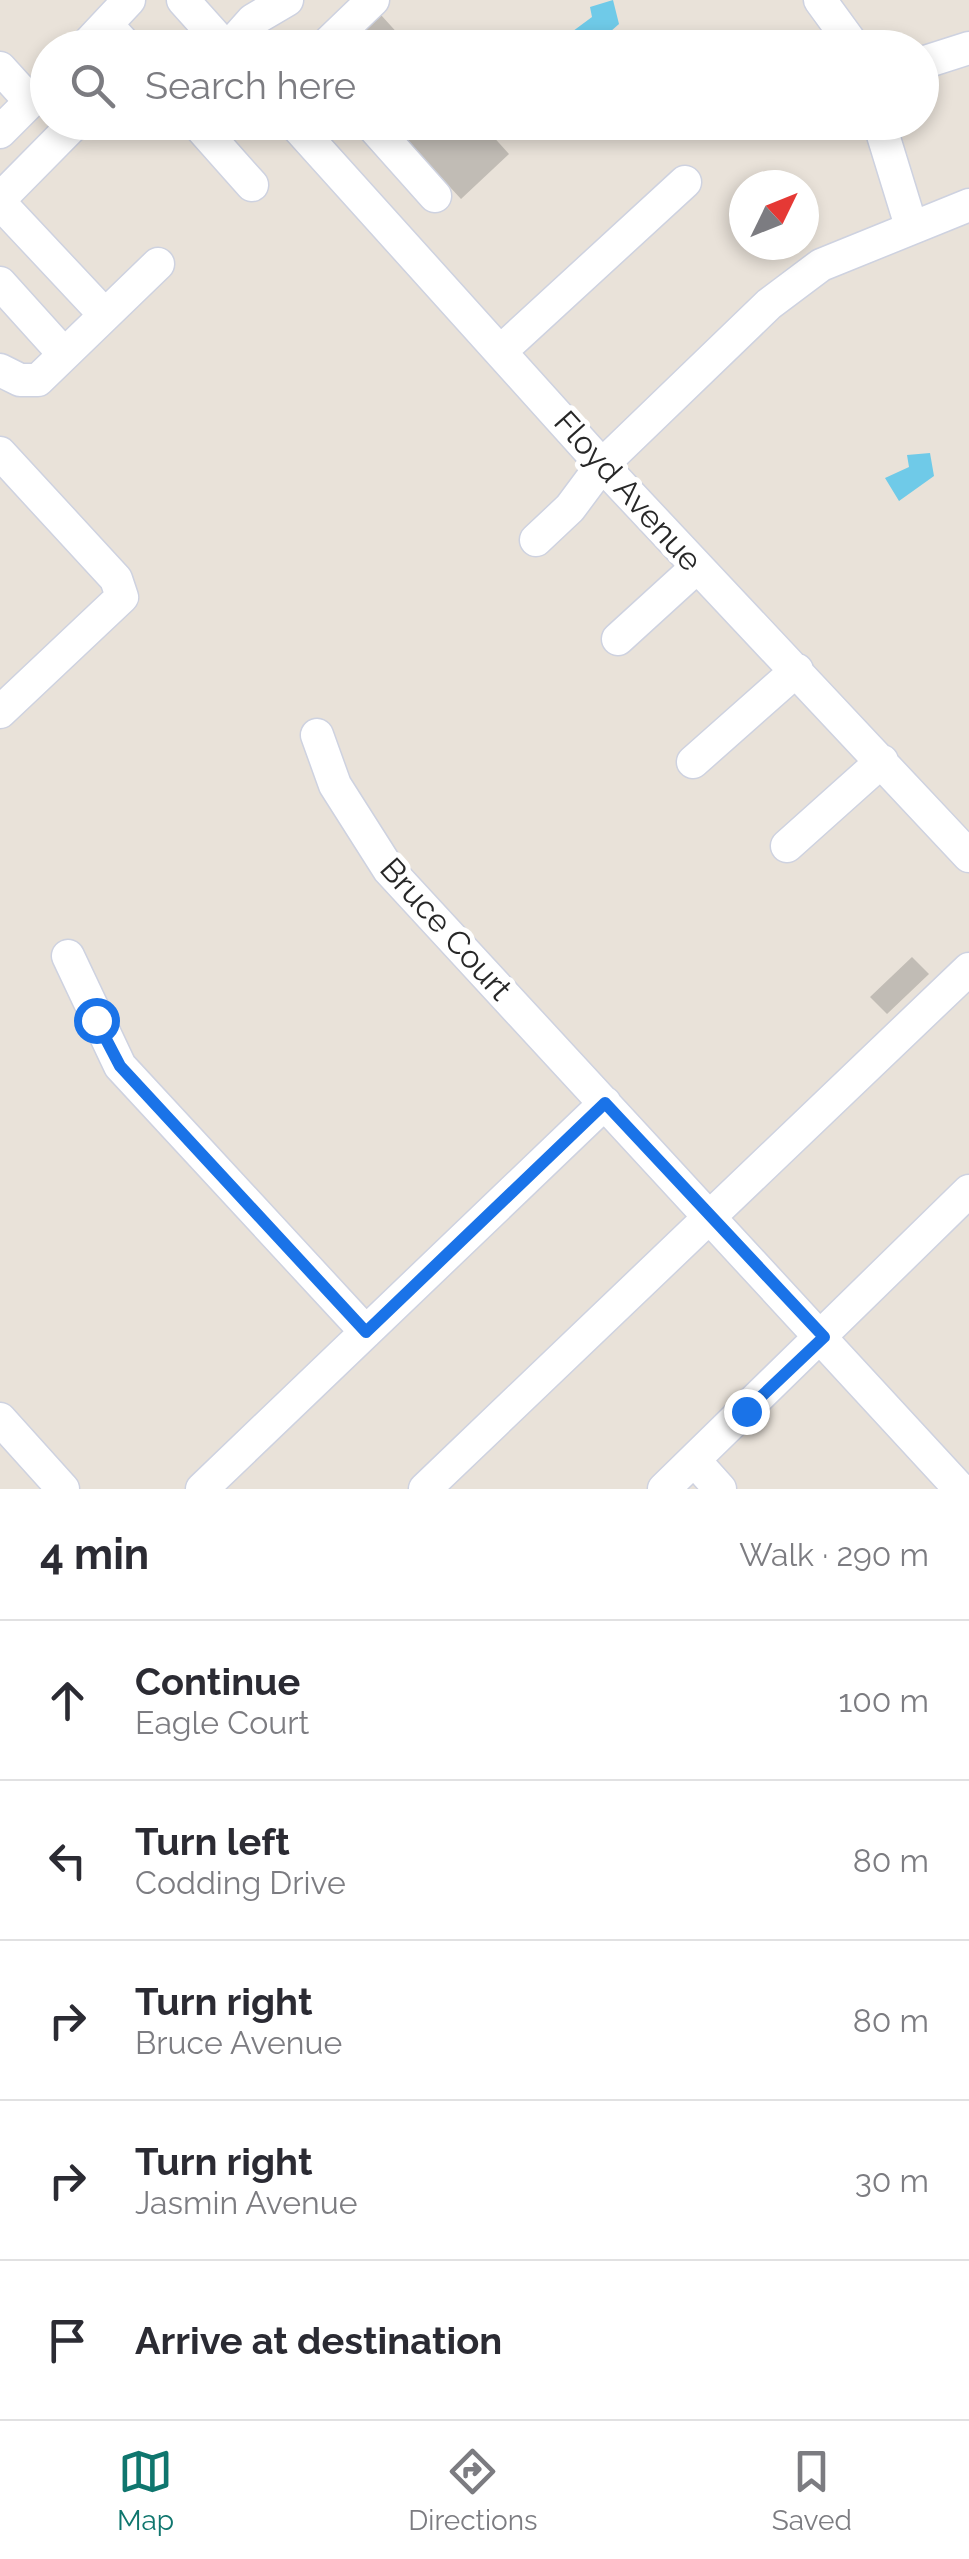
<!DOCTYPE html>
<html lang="en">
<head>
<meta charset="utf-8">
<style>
  body { margin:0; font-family:Raleway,sans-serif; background:#f7f7f7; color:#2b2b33 }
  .compass { position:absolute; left:729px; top:170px; width:90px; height:90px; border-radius:50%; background:#fff; box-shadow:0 5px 15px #0003; rotate:47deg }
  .stop { position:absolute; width:30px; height:30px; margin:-22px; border:8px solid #1a73e8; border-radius:50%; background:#fff }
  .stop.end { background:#1a73e8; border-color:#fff; box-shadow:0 2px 10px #0008 }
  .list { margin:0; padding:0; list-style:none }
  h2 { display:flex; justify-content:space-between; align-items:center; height:130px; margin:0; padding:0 40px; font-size:42px }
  h2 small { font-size:32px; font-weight:400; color:#7c7c81 }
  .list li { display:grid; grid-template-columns:65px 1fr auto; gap:30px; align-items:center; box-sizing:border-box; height:160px; padding:0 40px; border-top:2px solid #e1e1e2 }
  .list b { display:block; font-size:38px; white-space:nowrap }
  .list p { margin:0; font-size:32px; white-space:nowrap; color:#7c7c81 }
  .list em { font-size:32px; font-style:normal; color:#7c7c81 }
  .icon { flex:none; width:55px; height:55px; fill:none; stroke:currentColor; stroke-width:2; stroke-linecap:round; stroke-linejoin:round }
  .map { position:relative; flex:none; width:969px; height:1489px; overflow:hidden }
  .search { position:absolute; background:#fff; box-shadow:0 5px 15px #0003; left:30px; right:30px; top:30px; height:110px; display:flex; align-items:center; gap:25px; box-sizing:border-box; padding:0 35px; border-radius:55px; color:#7c7c81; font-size:38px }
  .sheet { height:930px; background:#fff }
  nav { display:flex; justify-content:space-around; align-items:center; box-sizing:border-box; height:140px; border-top:2px solid #e1e1e2; background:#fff; font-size:28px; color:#7c7c81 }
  nav a { display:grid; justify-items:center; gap:5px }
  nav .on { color:#0f766e }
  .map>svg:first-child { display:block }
</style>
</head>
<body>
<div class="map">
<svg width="969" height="1489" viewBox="0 0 969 1489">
  <rect width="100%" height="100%" fill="#e9e2d9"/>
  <path fill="#6fcae8" d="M613 0 619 24 593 47H575L565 37 592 17 590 7Z
    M930 453 934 476 899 501 885 478 909 467 907 455Z"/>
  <path fill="#c1bcb5" d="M381 15 411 48H347Z
    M390 122H480L509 154 461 199Z
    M912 957 929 974 887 1014 870 997Z"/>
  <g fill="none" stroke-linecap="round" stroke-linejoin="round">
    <defs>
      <path id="minor" d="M183 0 226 48
        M820 0 855 48
        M107 25 128 48
        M84 48 129 0
        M228 48 253 20 287 0
        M323 48 373 0
        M922 63 969 48
        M0 68 30 101
        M196 122 252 185
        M293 122 602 465 969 856
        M369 122 435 196
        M879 122 911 226
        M0 132 48 84
        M0 199 76 122
        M0 203 105 315
        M0 283 64 354
        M501 351 685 182
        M0 370 20 380H38L158 264
        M0 453 116 579 122 597 0 712
        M536 540 570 508 602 465 769 304 821 265 969 205
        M618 639 697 567
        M317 735 335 785 389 870 960 1489
        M693 762 797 670
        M787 846 882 761
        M68 956 120 1066 366 1332
        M0 1419 63 1489
        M694 1460 720 1489
        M202 1489 605 1103
        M425 1489 969 969
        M664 1489 969 1191"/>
    </defs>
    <use href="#minor" stroke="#ced2e0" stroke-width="35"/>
    <use href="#minor" stroke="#fff" stroke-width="32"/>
  </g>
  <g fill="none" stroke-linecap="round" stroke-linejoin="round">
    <path stroke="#1a73e8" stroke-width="12" d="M96 1020 120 1066 366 1332 605 1103 824 1337 746 1411"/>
  </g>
  <g text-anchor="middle" stroke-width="10" stroke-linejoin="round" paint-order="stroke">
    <g font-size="32" fill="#272727" stroke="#fff">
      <text transform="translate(628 491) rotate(48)" y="11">Floyd Avenue</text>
      <text transform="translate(446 929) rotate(48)" y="11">Bruce Court</text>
    </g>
  </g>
</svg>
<svg class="compass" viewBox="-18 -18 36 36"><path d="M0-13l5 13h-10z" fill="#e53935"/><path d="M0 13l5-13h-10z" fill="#7c7c81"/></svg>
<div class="stop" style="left:96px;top:1020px"></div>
<div class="stop end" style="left:746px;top:1411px"></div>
<div class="search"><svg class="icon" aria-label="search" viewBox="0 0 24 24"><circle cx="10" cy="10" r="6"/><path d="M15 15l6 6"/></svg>Search here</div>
</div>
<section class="sheet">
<h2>4 min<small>Walk · 290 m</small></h2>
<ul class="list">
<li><svg class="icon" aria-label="ahead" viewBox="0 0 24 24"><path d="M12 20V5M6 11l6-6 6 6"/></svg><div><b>Continue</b><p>Eagle Court</p></div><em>100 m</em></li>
<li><svg class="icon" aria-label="left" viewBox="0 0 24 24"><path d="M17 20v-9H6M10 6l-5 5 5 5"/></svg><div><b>Turn left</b><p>Codding Drive</p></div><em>80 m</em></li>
<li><svg class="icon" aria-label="right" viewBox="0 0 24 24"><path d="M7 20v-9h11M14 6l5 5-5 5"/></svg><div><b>Turn right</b><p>Bruce Avenue</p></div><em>80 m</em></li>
<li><svg class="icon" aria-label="right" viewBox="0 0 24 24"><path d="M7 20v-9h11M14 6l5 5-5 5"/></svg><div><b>Turn right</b><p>Jasmin Avenue</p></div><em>30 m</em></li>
<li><svg class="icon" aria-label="arrive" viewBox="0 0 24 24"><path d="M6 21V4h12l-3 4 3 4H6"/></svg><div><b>Arrive at destination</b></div></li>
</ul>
</section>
<nav>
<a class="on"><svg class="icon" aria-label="map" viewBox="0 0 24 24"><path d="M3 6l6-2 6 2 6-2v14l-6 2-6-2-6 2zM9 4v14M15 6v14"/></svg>Map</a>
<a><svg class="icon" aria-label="directions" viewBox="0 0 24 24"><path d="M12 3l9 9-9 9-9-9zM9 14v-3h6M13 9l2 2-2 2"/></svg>Directions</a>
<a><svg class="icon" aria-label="saved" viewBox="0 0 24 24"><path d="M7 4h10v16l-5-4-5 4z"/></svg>Saved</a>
</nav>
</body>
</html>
